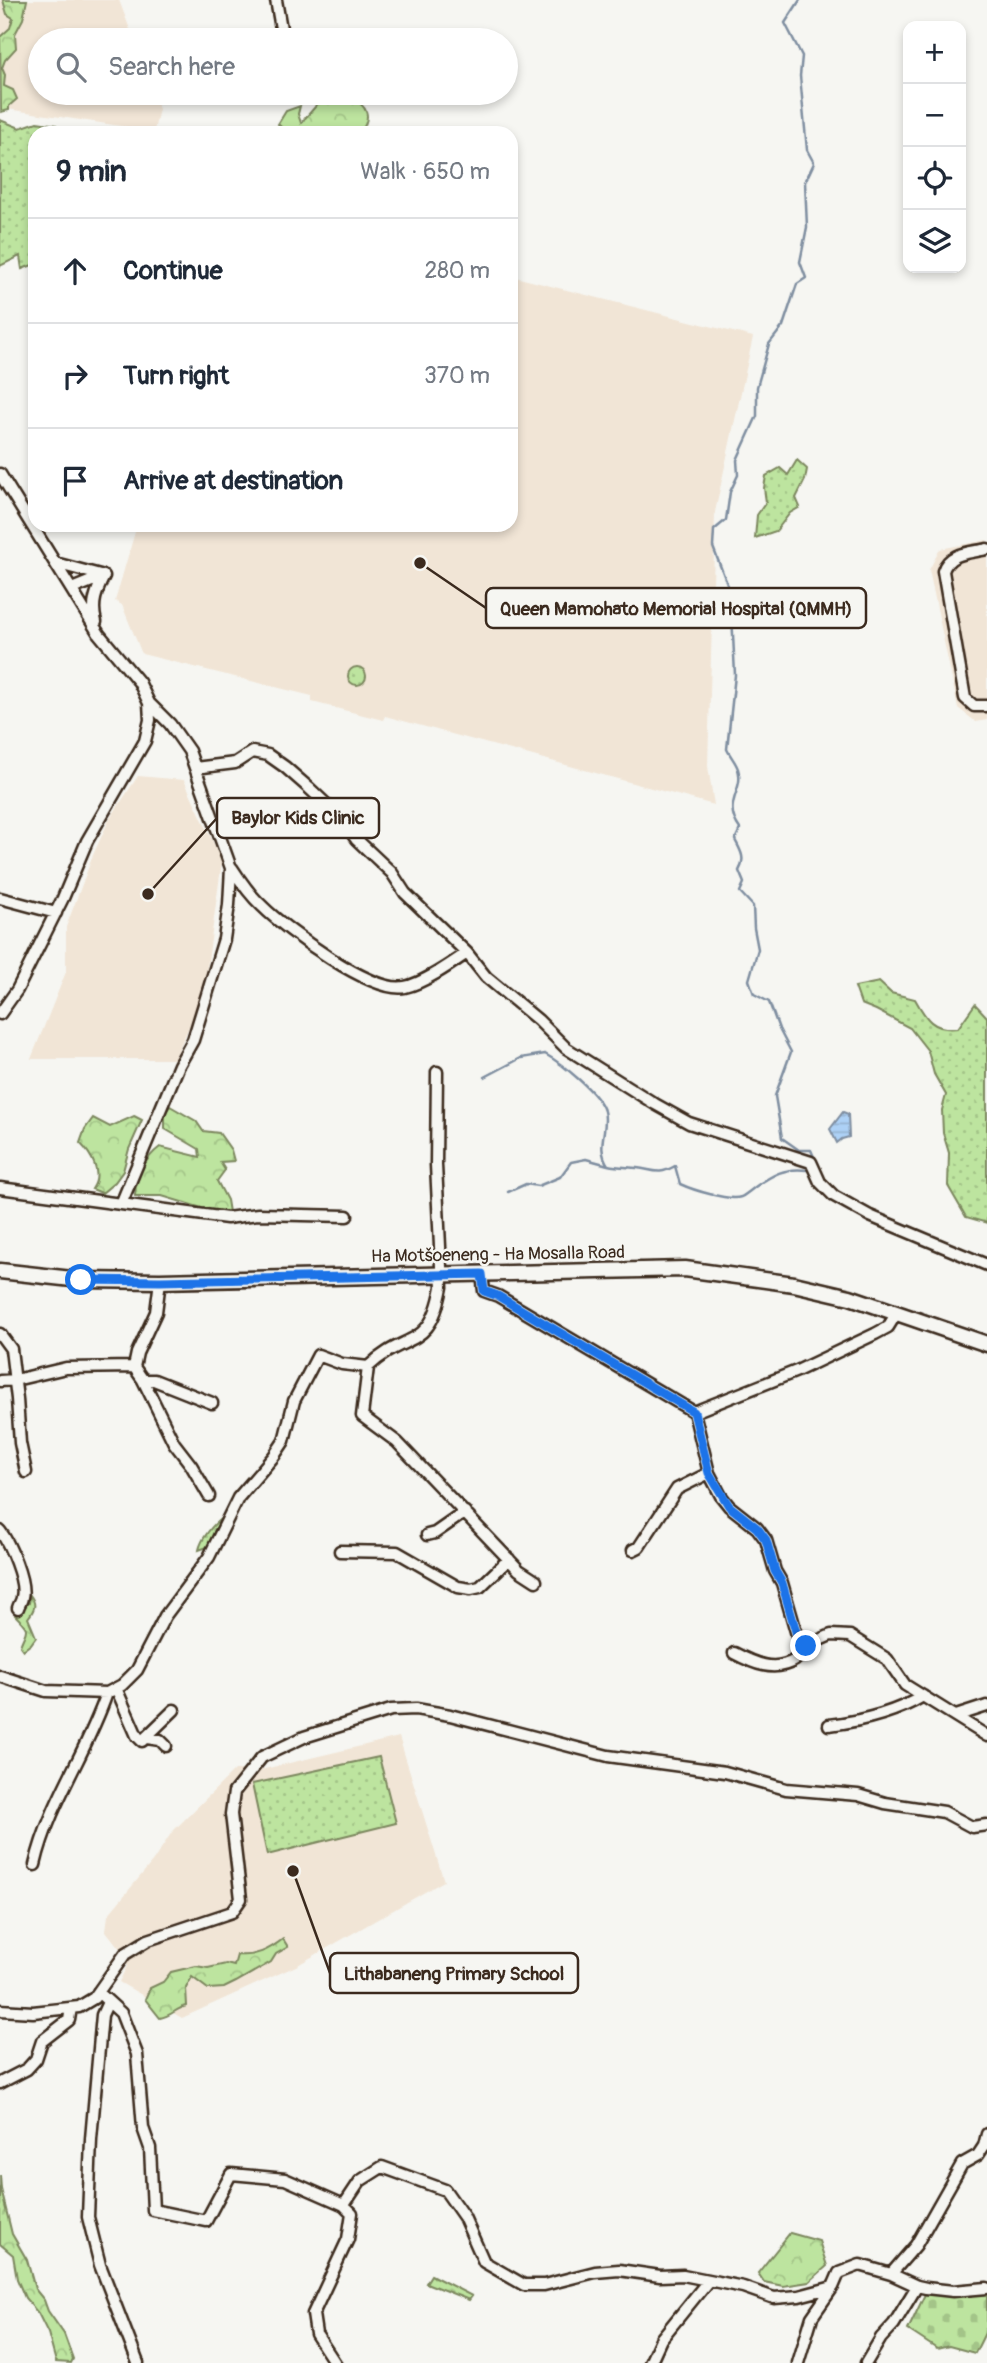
<!DOCTYPE html>
<html lang="en">
<head>
<meta charset="utf-8">
<style>
  body { margin:0; font-family:Pangolin,sans-serif; background:#f6f6f7; color:#1f2937 }
  .controls { position:absolute; right:21px; top:21px; display:grid; overflow:hidden; border-radius:14px; box-shadow:0 4px 10px #0003 }
  .controls button { width:63px; height:63px; display:grid; place-items:center; padding:0; border:0; border-bottom:2px solid #e0e1e3; background:#fff; color:#1f2937; font:35px sans-serif }
  .stop { position:absolute; width:21px; height:21px; margin:-16px; border:5px solid #1a73e8; border-radius:50%; background:#fff }
  .stop.end { background:#1a73e8; border-color:#fff; box-shadow:0 2px 7px #0008 }
  .list { margin:0; padding:0; list-style:none }
  h2 { display:flex; justify-content:space-between; align-items:center; height:91px; margin:0; padding:0 28px; font-size:30px }
  h2 small { font-size:23px; font-weight:400; color:#747a83 }
  .list li { display:grid; grid-template-columns:46px 1fr auto; gap:21px; align-items:center; box-sizing:border-box; height:105px; padding:0 28px; border-top:2px solid #e0e1e3 }
  .list b { display:block; font-size:26px; white-space:nowrap }
  .list em { font-size:23px; font-style:normal; color:#747a83 }
  .icon { flex:none; width:38px; height:38px; fill:none; stroke:currentColor; stroke-width:2; stroke-linecap:round; stroke-linejoin:round }
  .map { position:relative; flex:none; width:987px; height:2363px; overflow:hidden }
  .search { position:absolute; background:#fff; box-shadow:0 4px 10px #0003; left:28px; top:28px; width:490px; height:77px; display:flex; align-items:center; gap:18px; box-sizing:border-box; padding:0 24px; border-radius:38px; color:#747a83; font-size:26px }
  .panel { position:absolute; background:#fff; box-shadow:0 4px 10px #0003; left:28px; top:126px; width:490px; height:406px; border-radius:21px }
  .map>svg:first-child { display:block }
</style>
</head>
<body>
<div class="map">
<svg width="987" height="2363" viewBox="0 0 987 2363">
  <defs>
    <pattern id="green-dots" width="8" height="8" patternUnits="userSpaceOnUse" patternTransform="scale(1.75)"><rect width="8" height="8" fill="#bde49f"/><path d="M2 2h.1M6 6h.1" fill="none" stroke="#a3c488" stroke-width="1.8" stroke-linecap="round"/></pattern>
    <pattern id="forest-crowns" width="20" height="18" patternUnits="userSpaceOnUse" patternTransform="scale(1.75)"><rect width="20" height="18" fill="#bde49f"/><path d="M2 6a3 3 0 1 1 6 0M12 15a3 3 0 1 1 6 0" fill="none" stroke="#a3c488"/></pattern>
    <pattern id="cemetery-stones" width="16" height="16" patternUnits="userSpaceOnUse" patternTransform="scale(1.75)"><rect width="16" height="16" fill="#bde49f"/><path d="M2 7V4a2 2 0 0 1 4 0v3zM10 15v-3a2 2 0 0 1 4 0v3z" fill="#a3c488"/></pattern>
    <pattern id="water-rules" width="6" height="5" patternUnits="userSpaceOnUse" patternTransform="scale(1.75)"><rect width="6" height="5" fill="#add1f6"/><path d="M0 2.5h6" fill="none" stroke="#96b4d2"/></pattern>
  </defs>
  <rect width="100%" height="100%" fill="#f6f6f2"/>
  <filter id="ink" filterUnits="userSpaceOnUse"><feTurbulence type="fractalNoise" baseFrequency=".0143" numOctaves="2"/><feDisplacementMap in="SourceGraphic" scale="14" xChannelSelector="R" yChannelSelector="G"/><feConvolveMatrix kernelMatrix="1 2 1 2 8 2 1 2 1" color-interpolation-filters="sRGB"/></filter>
  <g filter="url(#ink)">
    <path fill="#f1e5d6" d="M0 0H119L134 40H40V93H153L159 109 154 131 0 108Z
      M511 276 753 337 715 512 708 766 714 805 385 716 383 720 312 702V696L142 654 122 605 115 601 137 525H511Z
      M987 540V720L976 722 958 708 929 570 940 549Z
      M138 776 184 780 222 861 207 968 199 1006 174 1059H31L66 972V927L93 855 109 820Z
      M399 1737 444 1881 296 1966 182 2018 119 1982 127 1966 120 1949 106 1931 108 1915 153 1861 172 1832 235 1770H260Z"/>
    <path fill="url(#green-dots)" stroke="#7c875e" stroke-width="2" d="M0 120 20 128 37 122 56 125 58 133H35V264L22 269 20 256 0 266Z
      M797 460 807 469 805 480 796 498 800 507 790 513 776 531 755 538 757 515 766 502 764 488 766 476 780 468 788 475Z
      M348 676a9 9 0 1 1 18 0a9 9 0 1 1-18 0Z
      M879 982 891 993 915 999C926 1019 933 1031 958 1028L975 1004 987 1017V1223L966 1217 948 1186 949 1153 943 1133 942 1110 946 1095 934 1074 928 1051 910 1028 876 1010 861 1004 855 987Z
      M223 1517 214 1532 213 1545 199 1550C201 1539 213 1524 223 1517Z
      M379 1757 396 1823 267 1855 252 1784Z"/>
    <path fill="url(#forest-crowns)" stroke="#7c875e" stroke-width="2" d="M3 0H27L23 19 15 34 16 48 5 60 2 68 5 75 4 86 13 90 17 99 9 106V110L1 112 0 37 10 28 13 18 7 14Z
      M320 93H348L350 96C367 106 373 116 360 133H287L278 124 286 111 300 106 298 114 301 123 315 107Z
      M170 1106 196 1121 203 1131 219 1133 231 1150 234 1161 220 1162 225 1170 217 1181 227 1200 229 1212H215L162 1196H135C135 1178 145 1158 160 1147L200 1157 199 1149 165 1129V1113Z
      M134 1116 142 1120 129 1149 123 1171 115 1182 102 1193 92 1189C103 1174 92 1155 80 1143L85 1129 93 1118 110 1127Z
      M30 1595C37 1604 35 1609 28 1618L36 1637 31 1644 23 1650 20 1646C26 1628 32 1632 15 1615L23 1602 29 1603Z
      M283 1939 288 1947 276 1954 271 1962 236 1982 224 1988 208 1989 192 1977 186 1988 187 2006C176 2008 172 2016 160 2018L145 1999 150 1988 163 1982 171 1972 196 1966 208 1968 226 1964 234 1966 237 1955C255 1957 269 1950 283 1939Z
      M0 2175 1 2189 12 2234 27 2260 35 2289 44 2300 48 2311 64 2334 73 2359 71 2363 56 2362 48 2333 38 2313 25 2298 17 2279 13 2255 0 2244Z
      M790 2233 819 2241 827 2266 809 2282 783 2286 764 2282 758 2273Z
      M431 2275 472 2296 469 2300 426 2283Z"/>
    <path fill="url(#cemetery-stones)" stroke="#7c875e" stroke-width="2" d="M987 2293V2329L975 2353 949 2346 937 2349 908 2330 925 2294 956 2296Z"/>
    <path fill="url(#water-rules)" stroke="#7f8ea0" stroke-width="2" d="M843 1112 848 1114 849 1137 842 1139 837 1143 830 1129Z"/>
    <g fill="none" stroke-linecap="round" stroke-linejoin="round">
      <path stroke="#7f8ea0" stroke-width="2.5" d="M800 0 785 23 802 56 800 76 807 150 814 163 805 182 807 227 800 262 806 278 797 284 783 326 769 344 757 387V416L737 460 738 475 730 492 726 520 714 530 713 547 731 594 735 675 727 749C730 756 736 762 738 769 745 791 721 803 740 829L735 840C741 851 746 859 739 871L744 883 740 892 753 906 754 928 758 949 749 980 754 994 769 1002 779 1029 791 1052 775 1096 782 1138 799 1150H811L814 1157 812 1160
        M485 1077 521 1058 545 1054C561 1063 600 1094 604 1111 609 1129 595 1146 608 1165 617 1167 627 1167 637 1168 654 1170 658 1176 675 1166L680 1184C693 1190 728 1201 741 1197 745 1195 751 1190 755 1187 772 1175 785 1167 807 1170L809 1166
        M508 1192 526 1184 538 1186 560 1177 571 1162 586 1159 608 1165"/>
      <defs>
        <path id="street" d="M276 0 283 40
          M0 474 99 634 139 682 149 703 150 720 145 741 87 841 63 898 17 990 0 1014
          M987 549C970 553 949 552 943 571L965 698 974 706H987
          M55 563 104 576
          M72 589 104 576
          M96 622C91 604 96 592 104 576
          M195 768 235 763 252 752 268 755 285 767 309 788 342 819 356 839 392 873 405 893 467 953 486 977 538 1020 566 1048 655 1104 689 1123 811 1162 820 1182 834 1196 870 1216 987 1265
          M232 868C241 882 250 895 262 906 286 930 372 994 405 987 424 983 451 964 467 953
          M0 898 56 913
          M0 1188 227 1218 258 1214 347 1216
          M121 1204 179 1065 193 1040 224 939 229 905 231 868 189 751 170 724 149 703
          M482 1274 484 1291 498 1296 694 1412 709 1473 721 1496 729 1506 757 1528 766 1540 775 1571 782 1583 797 1635 806 1646 831 1635 850 1636 887 1659 905 1685 987 1736
          M160 1281 156 1312 137 1353 134 1367 143 1380 174 1443 191 1465 209 1496
          M0 1334 11 1349 17 1399 20 1443 26 1472
          M368 1367C406 1330 430 1352 442 1287L436 1165 437 1072
          M143 1380H154L212 1403
          M0 1381 15 1380 66 1368 134 1367
          M694 1412 797 1371 875 1334 888 1327 896 1314
          M0 1531C9 1542 26 1582 22 1597 22 1601 19 1604 18 1608
          M427 1535 435 1533 465 1512
          M633 1550 639 1547 677 1489 709 1473
          M340 1551 397 1552 458 1587 471 1589 480 1587 509 1559
          M734 1653C753 1663 774 1673 795 1660 799 1657 803 1650 806 1646
          M0 1676 46 1691 107 1693 122 1685 137 1670 165 1616 209 1557 238 1498 274 1456 284 1441 294 1401 318 1355 342 1364 368 1367 362 1416 397 1442 519 1570 536 1581
          M116 1688 137 1736 142 1741 174 1710
          M956 1716 987 1706
          M829 1725C862 1721 895 1713 923 1696
          M147 1738 160 1740 166 1746
          M35 1865C49 1804 87 1752 107 1693
          M98 1992 121 2013 137 2054 143 2128 150 2148 153 2210 206 2221 231 2174 285 2179 344 2205 352 2213 348 2239 313 2314 316 2334 335 2363
          M108 2002 102 2015 100 2037 91 2139 88 2217 100 2265 138 2363
          M0 2010 33 2012 79 2007 94 1998 125 1954 148 1940 232 1912 241 1899 231 1814 234 1792 262 1757 304 1737 391 1710 416 1709 450 1715 608 1756 725 1772 786 1789 858 1795 885 1803 944 1812 972 1827 987 1825
          M0 2083 27 2069 36 2059 42 2041 69 2020 71 2008
          M344 2205 360 2181 382 2167 445 2190 464 2217 484 2262 524 2285H544L595 2272 619 2270 660 2276 683 2275 743 2287 774 2298 799 2296 833 2287 839 2273 860 2265 891 2274 917 2286 926 2288 953 2291 987 2288
          M891 2274 916 2245 962 2164 978 2155 984 2146 987 2134
          M650 2363 661 2339 708 2281
          M798 2363 812 2317 833 2287
          M866 2363 881 2338 894 2324 917 2286"/>
        <path id="secondary" d="M0 1271 81 1280 160 1281 685 1269 794 1284 850 1297 987 1344"/>
      </defs>
      <use href="#street" stroke="#3b2a1e" stroke-width="15"/>
      <use href="#secondary" stroke="#3b2a1e" stroke-width="19"/>
      <use href="#street" stroke="#f6f6f2" stroke-width="10"/>
      <use href="#secondary" stroke="#f6f6f2" stroke-width="14"/>
    </g>
  </g>
  <g fill="none" stroke-linecap="round" stroke-linejoin="round" filter="url(#ink)">
    <path stroke="#1a73e8" stroke-width="9" d="M81 1280 160 1281 482 1274 484 1291 498 1296 694 1412 709 1473 729 1506 757 1528 766 1540 775 1571 782 1583 797 1635 806 1646"/>
  </g>
  <g text-anchor="middle" stroke-width="5" stroke-linejoin="round" paint-order="stroke">
    <g font-size="18" fill="#3b2a1e" stroke="#f6f6f2">
      <text transform="translate(498 1254) rotate(-1)" y="6">Ha Motšoeneng - Ha Mosalla Road</text>
    </g>
  </g>
  <path fill="none" stroke="#3b2a1e" stroke-width="2.5" d="M420 563L486 608M148 894L217 818M293 1871L330 1973"/>
  <g fill="#3b2a1e" stroke="#f6f6f2" stroke-width="2.5">
    <circle cx="420" cy="563" r="7"/>
    <circle cx="148" cy="894" r="7"/>
    <circle cx="293" cy="1871" r="7"/>
  </g>
  <g fill="#f6f6f2" stroke="#3b2a1e" stroke-width="2.5">
    <rect x="486" y="588" width="380" height="40" rx="7"/>
    <rect x="217" y="798" width="162" height="40" rx="7"/>
    <rect x="330" y="1953" width="248" height="40" rx="7"/>
  </g>
  <g font-size="19" text-anchor="middle" font-weight="bold" fill="#3b2a1e">
    <text x="676" y="615">Queen Mamohato Memorial Hospital (QMMH)</text>
    <text x="298" y="824">Baylor Kids Clinic</text>
    <text x="454" y="1980">Lithabaneng Primary School</text>
  </g>
</svg>
<div class="controls">
<button>+</button>
<button>−</button>
<button><svg class="icon" aria-label="locate" viewBox="0 0 24 24"><circle cx="12" cy="12" r="6"/><path d="M12 2v4M12 18v4M2 12h4M18 12h4"/></svg></button>
<button><svg class="icon" aria-label="layers" viewBox="0 0 24 24"><path d="M12 4l9 5-9 5-9-5zM3 14l9 5 9-5"/></svg></button>
</div>
<div class="stop" style="left:81px;top:1280px"></div>
<div class="stop end" style="left:806px;top:1646px"></div>
<div class="search"><svg class="icon" aria-label="search" viewBox="0 0 24 24"><circle cx="10" cy="10" r="6"/><path d="M15 15l6 6"/></svg>Search here</div>
<section class="panel">
<h2>9 min<small>Walk · 650 m</small></h2>
<ul class="list">
<li><svg class="icon" aria-label="ahead" viewBox="0 0 24 24"><path d="M12 20V5M6 11l6-6 6 6"/></svg><div><b>Continue</b></div><em>280 m</em></li>
<li><svg class="icon" aria-label="right" viewBox="0 0 24 24"><path d="M7 20v-9h11M14 6l5 5-5 5"/></svg><div><b>Turn right</b></div><em>370 m</em></li>
<li><svg class="icon" aria-label="arrive" viewBox="0 0 24 24"><path d="M6 21V4h12l-3 4 3 4H6"/></svg><div><b>Arrive at destination</b></div></li>
</ul>
</section>
</div>
</body>
</html>
